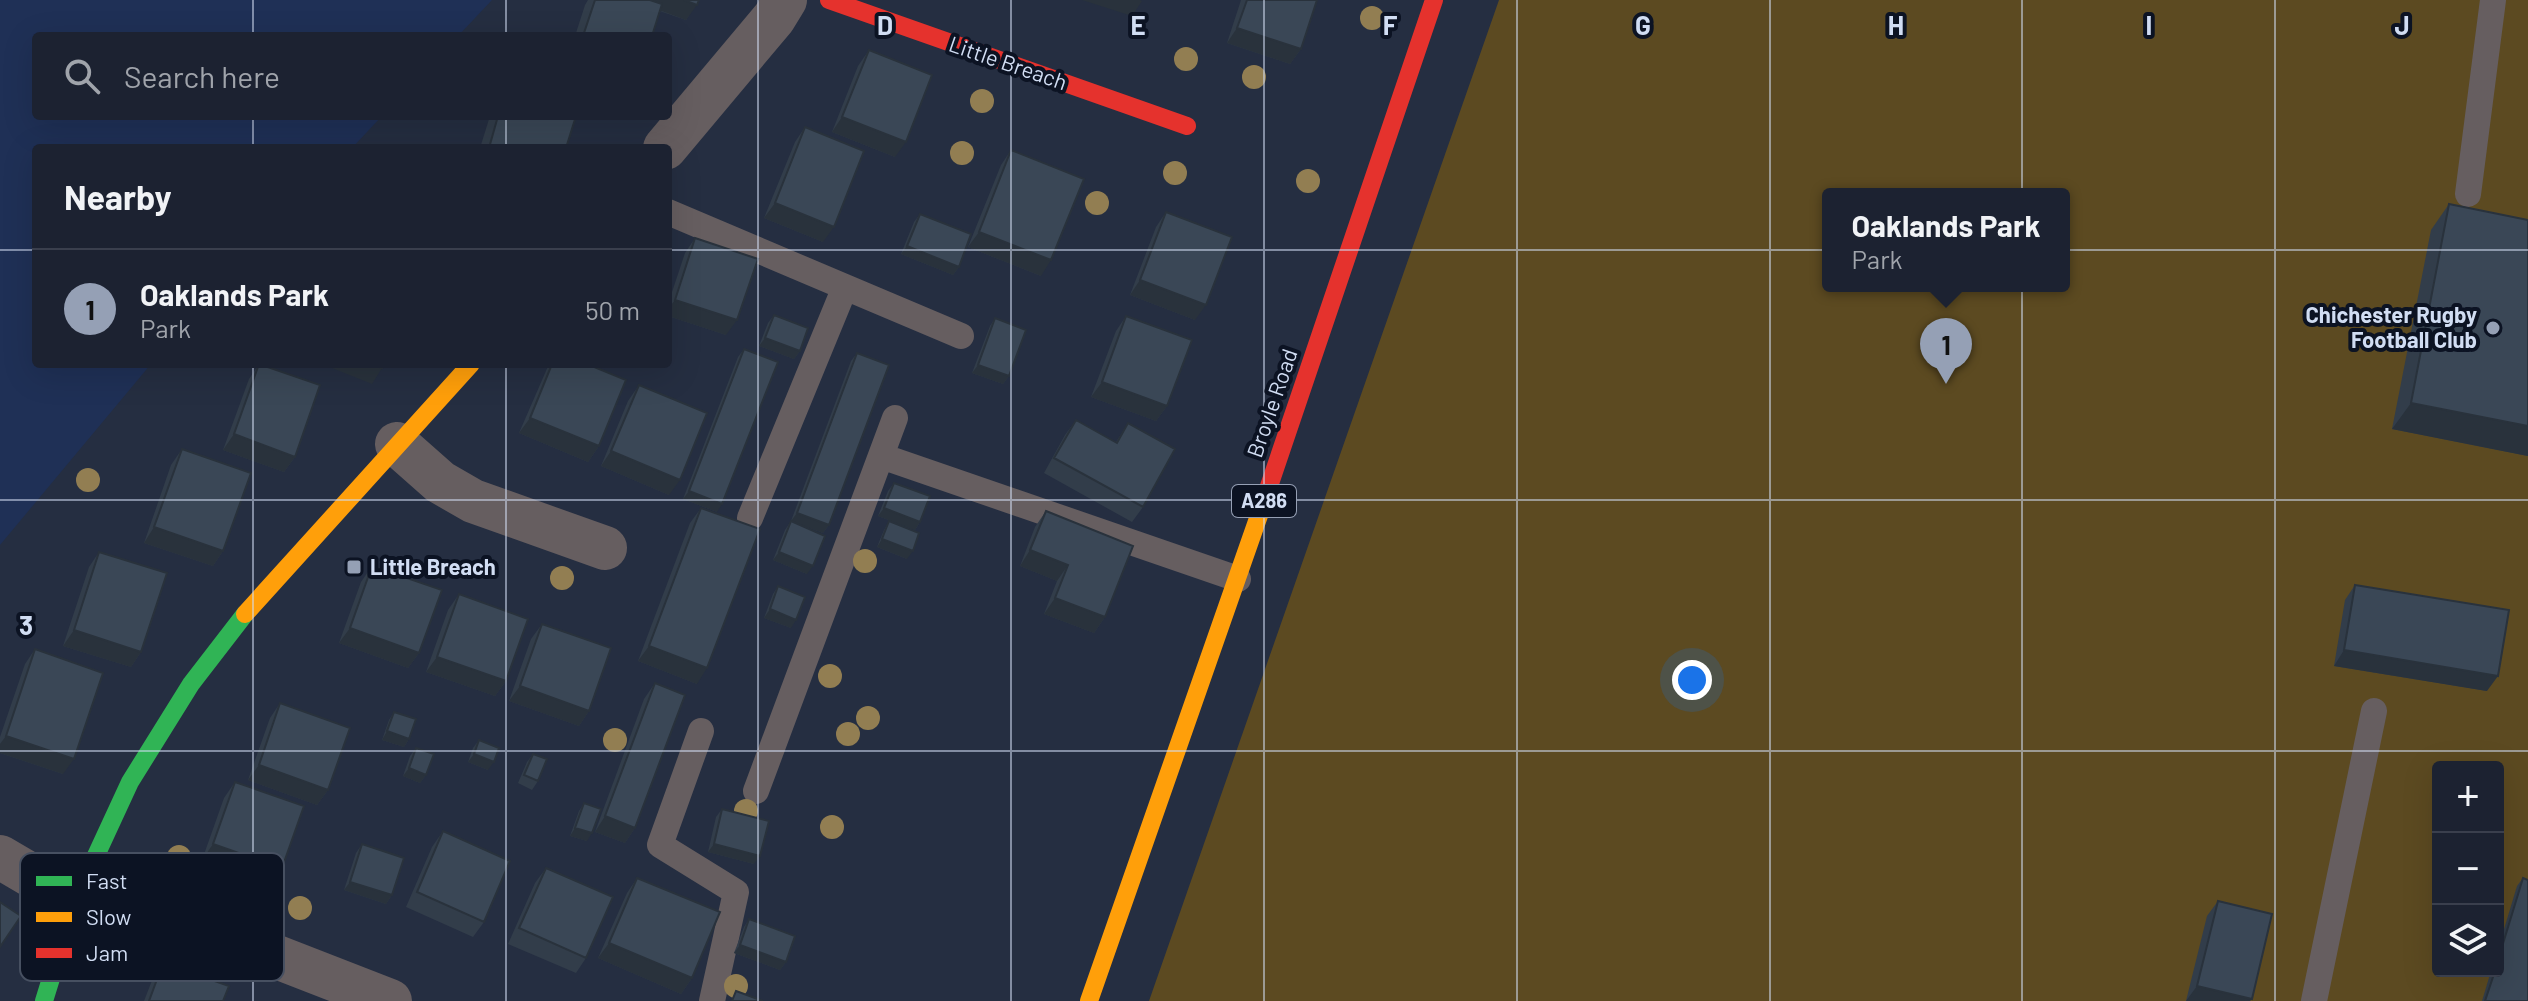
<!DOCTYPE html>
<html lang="en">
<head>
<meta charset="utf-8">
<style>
  body { margin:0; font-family:Barlow,sans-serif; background:#292f3d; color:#f1f3f6 }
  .controls { position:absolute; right:24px; bottom:24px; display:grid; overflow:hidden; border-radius:8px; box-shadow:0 8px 32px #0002 }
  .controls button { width:72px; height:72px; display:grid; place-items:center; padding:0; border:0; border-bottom:2px solid #3a3f4d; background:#1c2231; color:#f1f3f6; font:40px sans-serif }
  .you { position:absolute; left:1692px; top:680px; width:28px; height:28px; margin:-20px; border:6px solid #fff; border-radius:50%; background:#1a73e8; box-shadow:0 0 0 12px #1a73e833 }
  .badge { display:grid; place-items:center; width:52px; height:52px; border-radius:50%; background:#95a0b5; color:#111; font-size:26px; font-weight:700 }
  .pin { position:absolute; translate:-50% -66px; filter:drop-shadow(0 2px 4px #0008) }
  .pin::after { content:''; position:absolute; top:42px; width:28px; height:24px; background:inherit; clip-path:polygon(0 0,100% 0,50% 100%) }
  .popup { position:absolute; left:1822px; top:188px; width:248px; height:104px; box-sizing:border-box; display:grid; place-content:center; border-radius:8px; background:#1c2231; filter:drop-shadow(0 2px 6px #0005); font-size:26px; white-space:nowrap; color:#a0a4ab }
  .popup b { font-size:30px; color:#f1f3f6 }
  .popup::after { content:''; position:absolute; left:50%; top:100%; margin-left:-16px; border:16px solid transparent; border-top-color:#1c2231 }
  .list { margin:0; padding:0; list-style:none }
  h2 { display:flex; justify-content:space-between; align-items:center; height:104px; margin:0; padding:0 32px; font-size:34px }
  h2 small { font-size:26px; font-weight:400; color:#a0a4ab }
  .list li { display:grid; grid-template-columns:52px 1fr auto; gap:24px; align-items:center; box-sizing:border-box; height:120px; padding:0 32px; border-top:2px solid #3a3f4d }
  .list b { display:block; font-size:30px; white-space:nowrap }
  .list p { margin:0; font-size:26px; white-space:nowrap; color:#a0a4ab }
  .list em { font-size:26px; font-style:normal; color:#a0a4ab }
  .icon { flex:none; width:44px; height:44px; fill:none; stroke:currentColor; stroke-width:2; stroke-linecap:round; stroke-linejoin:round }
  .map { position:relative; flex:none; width:2528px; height:1001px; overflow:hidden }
  .search { position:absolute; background:#1c2231; box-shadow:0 8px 32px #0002; left:32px; top:32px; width:640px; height:88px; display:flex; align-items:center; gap:20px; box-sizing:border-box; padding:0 28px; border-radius:8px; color:#a0a4ab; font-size:30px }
  .panel { position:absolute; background:#1c2231; box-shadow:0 8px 32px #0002; left:32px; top:144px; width:640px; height:224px; border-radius:8px }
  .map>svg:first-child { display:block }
</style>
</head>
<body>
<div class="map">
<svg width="2528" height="1001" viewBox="0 0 2528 1001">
  <rect width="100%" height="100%" fill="#252e41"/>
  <path fill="#1f3056" d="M0 0H492L458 36H36V116H382L352 148H36V364H151L0 545Z"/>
  <path fill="#5c4a21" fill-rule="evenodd" d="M1499 0H2528V1001H1149ZM1828 194H2064V286H1828ZM2438 767H2498V971H2438Z"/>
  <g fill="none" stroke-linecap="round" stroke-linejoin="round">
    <path stroke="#665e60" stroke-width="26" d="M2468 194 2493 0
      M668 212 845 287 750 518
      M845 287 961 336
      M881 456 1238 579
      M701 731 660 845 736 892 712 1001
      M756 791 895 418
      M2314 1001 2374 711"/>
    <path stroke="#665e60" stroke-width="44" d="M665 148 774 18 785 0
      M397 444 440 482 473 501 605 548
      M0 857 75 901
      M84 882 390 1001"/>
    <path stroke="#30b455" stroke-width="18" d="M44 1001 75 901 130 782 191 684 245 614"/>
    <path stroke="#ff9f0a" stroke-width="18" d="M245 614 471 364
      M1089 1001 1263 504"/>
    <path stroke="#e5322d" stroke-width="18" d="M829 0 1187 126
      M1263 504 1434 0"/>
  </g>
  <g fill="#927e52">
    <circle cx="1372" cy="18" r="12"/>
    <circle cx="1186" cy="59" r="12"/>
    <circle cx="1254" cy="77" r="12"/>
    <circle cx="982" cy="101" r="12"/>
    <circle cx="962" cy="153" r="12"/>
    <circle cx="1175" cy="173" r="12"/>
    <circle cx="1308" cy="181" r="12"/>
    <circle cx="1097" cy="203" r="12"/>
    <circle cx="88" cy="480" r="12"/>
    <circle cx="865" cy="561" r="12"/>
    <circle cx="562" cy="578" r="12"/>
    <circle cx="830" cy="676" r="12"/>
    <circle cx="868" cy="718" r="12"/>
    <circle cx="848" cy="734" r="12"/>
    <circle cx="615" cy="740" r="12"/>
    <circle cx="746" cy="811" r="12"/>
    <circle cx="832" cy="827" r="12"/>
    <circle cx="179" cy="857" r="12"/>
    <circle cx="300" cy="908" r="12"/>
    <circle cx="736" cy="986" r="12"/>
  </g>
  <path fill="#323d4a" d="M588 0H699L686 20 660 11 652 36H575L585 5Z
    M1241 0H1317L1301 49 1290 64 1227 43Z
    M869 50 895 157 832 132 858 66Z
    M490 116H576L566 148H480Z
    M805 127 823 242 764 218 795 142Z
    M1011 150 1041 276 968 247 1001 165Z
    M2449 204 2528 220V456L2392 429 2431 230Z
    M1166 212 1195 320 1130 295 1156 227Z
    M920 214 959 267 953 275 901 254 914 222Z
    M695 238 726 335 668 316V304L685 253Z
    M774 315 800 351 794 359 759 346 768 323Z
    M1126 316 1167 406 1156 421 1091 397 1116 331Z
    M995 318 1009 376 1003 384 972 373 990 326Z
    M744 349 717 512 683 499 738 357Z
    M857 353 829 525 823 533 791 521 851 361Z
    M259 364 295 457 284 472 223 450 249 379Z
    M549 364H587L599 446 588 462 519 433Z
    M639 385 669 495 601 466 628 401Z
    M1076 420 1116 442 1128 423 1143 507 1132 522 1044 473 1065 435Z
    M182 449 223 551 213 566 144 543 171 465Z
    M894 483 920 522 915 530 878 516 888 491Z
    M701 508 697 684 638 661 690 523Z
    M1046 511 1105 617 1094 633 1044 614 1057 581 1020 566 1035 527Z
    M791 521 807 574 773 560 785 530Z
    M889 521 907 559 877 547 884 530Z
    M99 552 141 652 131 667 63 646 89 567Z
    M372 566 419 653 408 668 339 643 361 582Z
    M2355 585 2487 691 2334 666 2345 600Z
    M778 586 791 628 764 618 773 594Z
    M459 594 506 681 495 696 426 672 448 610Z
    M542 624 589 711 579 726 509 701 531 639Z
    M35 649 63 774 0 753V737L25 664Z
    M655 683 635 828 625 843 595 832 644 699Z
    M280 703 328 790 317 805 248 780 270 718Z
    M394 712 409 739 404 747 382 740 389 720Z
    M479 740 488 770 468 762 473 748Z
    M416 748 426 775 420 783 403 776 410 756Z
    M533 754 538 781 532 790 518 783 527 762Z
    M235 782 282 868 271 884 202 860 224 798Z
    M584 803 587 841 570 836 579 811Z
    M722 809 754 864 708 852 716 817Z
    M443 831 484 922 473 937 406 907 432 847Z
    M362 844 392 895 386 904 344 890 356 853Z
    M546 868 586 958 576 973 508 944 535 883Z
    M637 878 692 978 681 994 598 958 627 893Z
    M2523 878 2528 1001H2482L2491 971H2498V949L2517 886Z
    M2218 901 2250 1001H2186L2207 916Z
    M749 919 786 962 780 970 734 953 744 927Z
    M163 963 223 1001H144L153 978Z"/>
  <path fill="#29323c" d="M632 0H684L697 5 686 20Z
    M1082 0H1140L1142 1 1132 16Z
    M1237 28 1301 49 1290 64 1227 43Z
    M842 117 906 142 895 157 832 132Z
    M775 203 834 227 823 242 764 218Z
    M979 232 1051 260 1041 276 968 247Z
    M907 246 959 267 953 275 901 254Z
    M1140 280 1206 305 1195 320 1130 295Z
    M675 300 737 320 726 335 668 316V309Z
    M765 338 800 351 794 359 759 346Z
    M322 364H371L382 368 372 384Z
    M978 365 1009 376 1003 384 972 373Z
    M1102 382 1167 406 1156 421 1091 397Z
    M2411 403 2528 426V456L2392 429Z
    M530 418 599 446 588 462 519 433Z
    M234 434 295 457 284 472 223 450Z
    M611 451 680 480 669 495 601 466Z
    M689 491 722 504 717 512 683 499Z
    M884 508 920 522 915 530 878 516Z
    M797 513 829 525 823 533 791 521Z
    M154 527 223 551 213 566 144 543Z
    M882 539 913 551 907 559 877 547Z
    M1030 550 1068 565 1057 581 1020 566Z
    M779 552 813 566 807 574 773 560Z
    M1055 598 1105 617 1094 633 1044 614Z
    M770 609 796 620 791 628 764 618Z
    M350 628 419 653 408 668 339 643Z
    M74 630 141 652 131 667 63 646Z
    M649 646 707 668 697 684 638 661Z
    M2344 650 2498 676 2487 691 2334 666Z
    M437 657 506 681 495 696 426 672Z
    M520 686 589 711 579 726 509 701Z
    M387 731 409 739 404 747 382 740Z
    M6 736 74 759 63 774 0 753V744Z
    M474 754 494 762 488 770 468 762Z
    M259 765 328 790 317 805 248 780Z
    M409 768 426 775 420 783 403 776Z
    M605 816 635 828 625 843 595 832Z
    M575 828 592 833 587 841 570 836Z
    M213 844 282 868 271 884 202 860Z
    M714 844 760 856 754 864 708 852Z
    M350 882 392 895 386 904 344 890Z
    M609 943 692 978 681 994 598 958Z
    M740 945 786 962 780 970 734 953Z
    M2197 986 2252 999 2250 1001H2186Z"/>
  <path fill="#3a4756" stroke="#29323c" stroke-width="2" d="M595 0H650L662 4 652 36H583Z
    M684 0H699L697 5Z
    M1247 0H1317L1301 49 1237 28Z
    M869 50 932 75 906 142 842 117Z
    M498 116H576L566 148H489Z
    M805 127 864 151 834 227 775 203Z
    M1011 150 1084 179 1051 260 979 232Z
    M2449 204 2528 220V426L2411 403Z
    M1166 212 1232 237 1206 305 1140 280Z
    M920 214 971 234 959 267 907 246Z
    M695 238 758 259 737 320 675 300Z
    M774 315 808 328 800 351 765 338Z
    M1126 316 1192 340 1167 406 1102 382Z
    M995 318 1026 330 1009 376 978 365Z
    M744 349 778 362 722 504 689 491Z
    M857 353 889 365 829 525 797 513Z
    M259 364 320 385 295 457 234 434Z
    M371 364H384L382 368Z
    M552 364H587L626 380 599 446 530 418Z
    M639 385 707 413 680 480 611 451Z
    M1076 420 1117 443 1128 423 1175 449 1143 507 1054 458Z
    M182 449 251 473 223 551 154 527Z
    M894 483 930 496 920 522 884 508Z
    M701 508 760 529 707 668 649 646Z
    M1046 511 1133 546 1105 617 1055 598 1068 565 1030 550Z
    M791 521 825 536 813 566 779 552Z
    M889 521 919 533 913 551 882 539Z
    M99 552 167 573 141 652 74 630Z
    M372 566 442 590 419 653 350 628Z
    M2355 585 2509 610 2498 676 2344 650Z
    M778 586 805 597 796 620 770 609Z
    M459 594 528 619 506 681 437 657Z
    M542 624 611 648 589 711 520 686Z
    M35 649 103 673 74 759 6 736Z
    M655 683 685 695 635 828 605 816Z
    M280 703 350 728 328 790 259 765Z
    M394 712 416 719 409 739 387 731Z
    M479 740 499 748 494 762 474 754Z
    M416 748 434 754 426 775 409 768Z
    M533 754 547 759 538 781 524 775Z
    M235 782 304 806 282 868 213 844Z
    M584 803 601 809 592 833 575 828Z
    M722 809 769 821 760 856 714 844Z
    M443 831 510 861 484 922 417 892Z
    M362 844 404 858 392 895 350 882Z
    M546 868 613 897 586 958 519 928Z
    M637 878 720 912 692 978 609 943Z
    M2523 878 2528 880V1001H2485L2495 971H2498V960Z
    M2218 901 2272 914 2252 999 2197 986Z
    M0 902 21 916 0 947Z
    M749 919 795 936 786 962 740 945Z
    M163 963 229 986 223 1001H149Z
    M736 991 763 1001H732Z"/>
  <path fill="none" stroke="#d1ddf3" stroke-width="2" stroke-opacity="0.55" d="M253 0V36M506 0V36M758 0V1001M1011 0V1001M1264 0V1001M1517 0V1001M1770 0V1001M2022 0V1001M2275 0V1001M253 116V148M506 116V148M0 250H36M668 250H2528M253 364V1001M506 364V1001M0 500H2528M0 751H2528"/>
  <g fill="#95a0b5" stroke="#0c1323" stroke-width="3">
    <circle cx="2493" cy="328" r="8"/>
    <rect x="346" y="559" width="16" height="16" rx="4"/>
  </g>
  <g text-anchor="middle" stroke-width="8" stroke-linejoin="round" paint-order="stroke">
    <rect fill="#0c1323" stroke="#96a0b5" stroke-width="2" x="1232" y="485" width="64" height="32" rx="6"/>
    <g font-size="20" font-weight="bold" fill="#d1ddf3">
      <text x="1264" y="508">A286</text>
    </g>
    <g font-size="22" fill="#d1ddf3" stroke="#0c1323">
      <text transform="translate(1008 63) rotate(19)" y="8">Little Breach</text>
      <text transform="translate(1272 403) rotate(-71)" y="8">Broyle Road</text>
    </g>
    <g font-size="22" font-weight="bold" fill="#d1ddf3" stroke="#0c1323" text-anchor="end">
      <text x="2477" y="323">Chichester Rugby<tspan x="2477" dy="25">Football Club</tspan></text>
      <text x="370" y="575" text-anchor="start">Little Breach</text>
    </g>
  </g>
  <rect x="20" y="853" width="264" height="128" rx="12" fill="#0c1323" stroke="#475061" stroke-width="2"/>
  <rect x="36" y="876" width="36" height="10" fill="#30b455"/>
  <rect x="36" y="912" width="36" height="10" fill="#ff9f0a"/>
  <rect x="36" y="948" width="36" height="10" fill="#e5322d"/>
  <g font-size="22" fill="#d1ddf3">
    <text x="86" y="889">Fast</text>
    <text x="86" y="925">Slow</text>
    <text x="86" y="961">Jam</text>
  </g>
  <g font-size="26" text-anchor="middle" font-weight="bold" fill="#d1ddf3" stroke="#0c1323" stroke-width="8" stroke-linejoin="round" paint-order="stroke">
    <text x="885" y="35">D</text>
    <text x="1138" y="35">E</text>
    <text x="1390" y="35">F</text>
    <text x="1643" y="35">G</text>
    <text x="1896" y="35">H</text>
    <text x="2149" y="35">I</text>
    <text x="2402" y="35">J</text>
    <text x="26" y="635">3</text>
  </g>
</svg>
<div class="controls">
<button>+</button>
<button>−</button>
<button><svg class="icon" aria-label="layers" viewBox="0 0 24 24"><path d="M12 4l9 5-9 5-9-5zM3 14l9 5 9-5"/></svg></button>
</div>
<div class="you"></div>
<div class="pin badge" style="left:1946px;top:384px">1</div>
<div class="popup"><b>Oaklands Park</b>Park</div>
<div class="search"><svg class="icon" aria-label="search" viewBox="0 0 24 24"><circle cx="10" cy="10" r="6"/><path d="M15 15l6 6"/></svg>Search here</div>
<section class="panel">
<h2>Nearby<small></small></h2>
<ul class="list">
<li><span class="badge">1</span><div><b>Oaklands Park</b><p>Park</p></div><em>50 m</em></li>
</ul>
</section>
</div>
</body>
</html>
